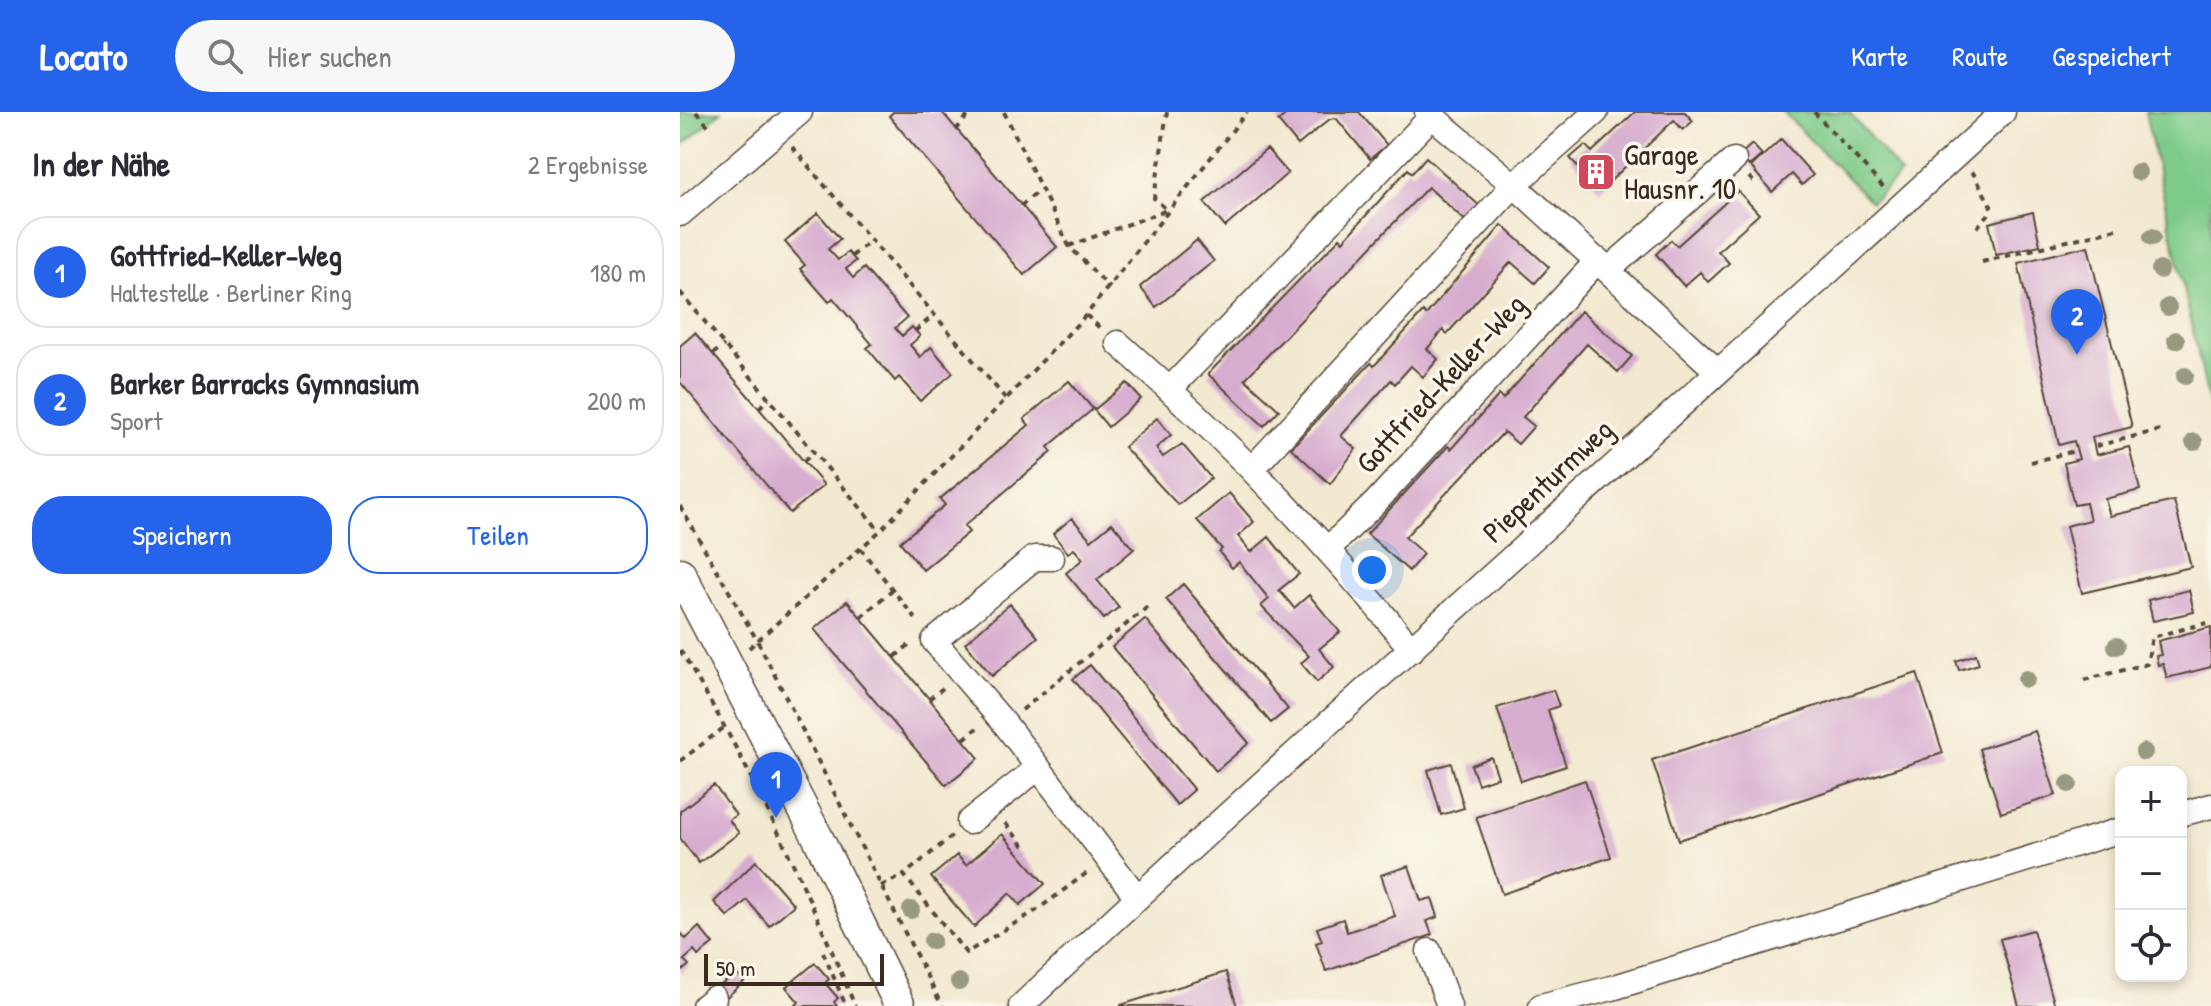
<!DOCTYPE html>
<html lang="de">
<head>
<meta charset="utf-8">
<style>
  body { margin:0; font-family:"Patrick Hand",sans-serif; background:#f7f7f7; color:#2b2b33 }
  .controls { position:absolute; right:24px; bottom:24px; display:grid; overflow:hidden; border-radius:16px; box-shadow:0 4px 12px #0003 }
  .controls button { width:72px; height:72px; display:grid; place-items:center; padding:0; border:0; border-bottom:2px solid #e1e1e2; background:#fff; color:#2b2b33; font:40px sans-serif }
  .scale { position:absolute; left:24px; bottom:20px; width:180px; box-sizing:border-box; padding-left:8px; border:4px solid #3b2a1e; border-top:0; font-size:22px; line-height:28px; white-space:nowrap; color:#3b2a1e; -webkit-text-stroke:6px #fbf7ec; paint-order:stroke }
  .you { position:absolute; left:692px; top:458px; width:28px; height:28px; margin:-20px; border:6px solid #fff; border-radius:50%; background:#1a73e8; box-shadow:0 0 0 12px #1a73e833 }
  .badge { display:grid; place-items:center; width:52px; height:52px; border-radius:50%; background:#2563eb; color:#fff; font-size:26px; font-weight:700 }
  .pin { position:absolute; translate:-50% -66px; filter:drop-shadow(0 2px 4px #0008) }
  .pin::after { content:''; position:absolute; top:42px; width:28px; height:24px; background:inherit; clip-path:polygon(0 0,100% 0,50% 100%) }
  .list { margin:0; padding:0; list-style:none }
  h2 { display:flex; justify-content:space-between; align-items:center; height:104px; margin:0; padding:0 32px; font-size:34px }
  h2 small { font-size:26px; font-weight:400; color:#7c7c81 }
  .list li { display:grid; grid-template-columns:52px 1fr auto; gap:24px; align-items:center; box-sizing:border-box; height:112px; margin:0 16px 16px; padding:0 16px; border:2px solid #e1e1e2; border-radius:32px }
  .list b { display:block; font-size:30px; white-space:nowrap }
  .list p { margin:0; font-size:26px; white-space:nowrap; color:#7c7c81 }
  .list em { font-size:26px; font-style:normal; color:#7c7c81 }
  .actions { display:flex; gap:16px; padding:24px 32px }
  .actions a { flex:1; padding:18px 0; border:2px solid #2563eb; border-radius:32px; text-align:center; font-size:28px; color:#2563eb }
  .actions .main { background:#2563eb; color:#fff }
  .icon { flex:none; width:44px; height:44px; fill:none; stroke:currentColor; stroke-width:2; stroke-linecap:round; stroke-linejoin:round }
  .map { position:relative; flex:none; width:1531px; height:894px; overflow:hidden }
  header { display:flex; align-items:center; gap:48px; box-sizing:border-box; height:112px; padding:0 40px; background:#2563eb; color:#fff }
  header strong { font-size:38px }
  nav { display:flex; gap:44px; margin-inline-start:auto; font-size:28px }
  .search { width:560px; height:72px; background:#f7f7f7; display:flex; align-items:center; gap:20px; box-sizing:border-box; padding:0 28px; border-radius:44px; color:#7c7c81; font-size:30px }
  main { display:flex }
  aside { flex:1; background:#fff }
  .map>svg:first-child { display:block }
</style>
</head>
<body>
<header>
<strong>Locato</strong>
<div class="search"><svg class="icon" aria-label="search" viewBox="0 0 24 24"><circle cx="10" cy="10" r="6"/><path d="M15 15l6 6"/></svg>Hier suchen</div>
<nav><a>Karte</a><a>Route</a><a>Gespeichert</a></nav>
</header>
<main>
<aside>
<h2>In der Nähe<small>2 Ergebnisse</small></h2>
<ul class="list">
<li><span class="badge">1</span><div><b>Gottfried-Keller-Weg</b><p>Haltestelle · Berliner Ring</p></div><em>180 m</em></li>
<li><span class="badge">2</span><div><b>Barker Barracks Gymnasium</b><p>Sport</p></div><em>200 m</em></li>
</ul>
<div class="actions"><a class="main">Speichern</a><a>Teilen</a></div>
</aside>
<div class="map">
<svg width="1531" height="894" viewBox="0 0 1531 894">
  <rect width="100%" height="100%" fill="#fbf7ec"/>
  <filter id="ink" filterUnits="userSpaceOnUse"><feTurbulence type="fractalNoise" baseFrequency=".0125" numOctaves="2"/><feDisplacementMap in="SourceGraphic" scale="16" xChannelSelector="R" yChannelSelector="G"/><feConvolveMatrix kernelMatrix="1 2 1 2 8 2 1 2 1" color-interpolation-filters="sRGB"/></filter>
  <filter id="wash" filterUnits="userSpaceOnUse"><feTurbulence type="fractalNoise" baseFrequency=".006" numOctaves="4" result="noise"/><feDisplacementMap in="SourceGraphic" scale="32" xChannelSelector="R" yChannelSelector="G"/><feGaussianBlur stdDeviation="1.8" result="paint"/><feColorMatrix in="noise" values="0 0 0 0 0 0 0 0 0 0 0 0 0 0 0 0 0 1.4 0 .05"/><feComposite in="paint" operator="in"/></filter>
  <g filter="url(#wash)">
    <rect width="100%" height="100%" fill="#f2e9d0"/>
    <path fill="#7ecb89" stroke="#5c7a54" stroke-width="2" d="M0 0H41L0 35Z
      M1103 0H1169L1221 62 1191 90Z
      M1465 0H1531V301Z"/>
    <g id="blocks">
      <path fill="#d7adcf" d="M213 0H262L377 135 344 163 209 4Z
        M609 0H679L707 33 690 47 656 6 650 7 618 33 598 9Z
        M955 0H1005L1013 9 1003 18 994 8 920 79 890 46 905 33 912 40Z
        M1101 27 1133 63 1122 73 1112 62 1092 80 1071 55Z
        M1072 32 1082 43 1069 54 1060 43Z
        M587 37 608 61 545 115 524 90Z
        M746 45 803 97 789 112 748 75 565 267 599 298 584 314 528 262 660 126 663 129 728 57 732 61Z
        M1058 79 1079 102 1038 139 1049 151 1028 170 1020 160 1004 174 976 142 991 128 997 134Z
        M1353 100 1360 133 1316 143 1309 111Z
        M138 101 160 127 148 137 158 148 168 140 176 149 166 157 173 166 184 156 227 206 215 216 222 224 232 215 240 224 230 233 240 245 251 235 273 261 240 289 219 265 215 269 187 236 192 232 153 186 149 190 120 157 125 153 105 130Z
        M822 113 869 155 855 171 831 150 767 222 763 218 747 237 758 247 743 265 731 254 715 272 711 268 661 324 676 337 650 372 611 336 691 251 694 254 743 200 746 203Z
        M517 128 534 149 476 195 460 175Z
        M1408 134 1452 315 1412 325 1416 343 1449 335 1460 378 1425 387 1430 404 1494 389 1511 455 1402 481 1386 414 1410 408 1406 391 1394 393 1384 351 1399 347 1394 329 1379 333 1338 151Z
        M901 199 952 244 938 260 907 232 843 305 854 314 838 332 824 320 725 425 743 442 729 459 687 422 768 334 771 337 819 283 823 287Z
        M15 221 144 373 110 401 0 270V234Z
        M389 269 413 297 368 335 372 340 284 414 289 420 243 458 220 430 265 393 260 387 349 313 344 307Z
        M447 271 461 287 428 315 414 298Z
        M477 306 491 323 476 336 483 345 502 332 531 366 498 393 444 335Z
        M549 381 574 410 558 424 571 440 589 425 619 462 599 478 614 496 629 483 660 520 639 537 654 555 637 570 621 551 629 544 581 494 589 487 559 450 552 456 539 440 542 437 517 408Z
        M392 406 411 428 432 411 454 437 417 468 439 495 424 507 386 461 403 447 394 437 388 441 373 422Z
        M503 472 608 597 591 611 486 487Z
        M1509 478 1514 500 1473 509 1468 488Z
        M167 489 299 646 266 673 134 517Z
        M330 492 358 525 312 564 285 531Z
        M465 507 569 631 536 659 432 535Z
        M1531 515V555L1487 566 1483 552 1478 553 1476 544 1481 543 1478 529Z
        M1296 542 1299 552 1279 558 1276 549Z
        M410 553 514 678 497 693 393 567Z
        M1237 561 1263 641 999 728 972 648Z
        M873 578 879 594 868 598 886 654 841 669 817 596Z
        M1355 619 1376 683 1321 701 1299 637Z
        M811 645 818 665 798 672 791 653Z
        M771 651 784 696 761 703 748 658Z
        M905 668 931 745 822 782 796 705Z
        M34 673 56 703 49 708 59 721 19 751 0 726V699Z
        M322 722 365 772 340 793 330 781 294 815 251 765 277 743 286 753Z
        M76 749 114 793 89 814 67 788 48 805 34 790Z
        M729 754 741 789 752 786 758 805 747 809 752 823 646 859 636 831 642 829 637 816 663 807 667 820 715 804 701 763Z
        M19 815 33 832 18 844 14 839 4 848 9 853 0 861V820L6 827Z
        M1353 818 1375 894H1339L1320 827Z
        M135 851 149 867 145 871 158 886 154 890 157 894H115L119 890 106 875Z
        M546 860 557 894H441V893Z
        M56 861 64 870 42 889 47 894H36L33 880Z"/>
    </g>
  </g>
  <g filter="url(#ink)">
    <use href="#blocks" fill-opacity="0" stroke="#564739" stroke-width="2"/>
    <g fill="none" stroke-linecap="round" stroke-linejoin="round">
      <defs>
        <path id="minor" d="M747 0 834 73 1036 258
          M0 102 120 0
          M928 158 1054 48
          M438 231C544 325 644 427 732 538
          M490 277 752 4
          M572 357 834 73 916 0
          M648 437 696 390 918 148
          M372 446H354L254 529 325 612 457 785
          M1501 702 1531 694
          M289 710 358 656
          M749 839 769 894
          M24 894 34 886
          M341 894C664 591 998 301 1323 0
          M861 894 932 876 1441 718"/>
        <path id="major" d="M0 461 137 724 220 894"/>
      </defs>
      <use href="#minor" stroke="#564739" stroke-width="27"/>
      <use href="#major" stroke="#564739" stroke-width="33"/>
      <path stroke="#564739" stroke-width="4" stroke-dasharray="6 6" stroke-linecap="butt" d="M16 0 31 17
        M324 0 389 134 430 176
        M1134 0 1205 77
        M276 18 291 0
        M112 35 326 287
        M1292 59 1311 94 1308 103 1293 120
        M1069 65 1077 73
        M341 94 359 78
        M389 134 487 98 474 86 487 0
        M172 144 191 128
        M1302 150 1436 117
        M0 180 200 419
        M406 203 422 218
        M235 219 254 203
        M33 242 44 233
        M79 296 89 286
        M1416 334 1484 317
        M124 349 134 340
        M1351 350 1395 339
        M0 394 78 530 262 894
        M180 436 238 510
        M181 505 212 478
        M69 536 200 419 406 203 567 0
        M0 538C70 652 124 771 175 894
        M215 545 231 531
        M1404 568 1467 552 1472 525 1527 511
        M249 587 263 576
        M342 598 471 492
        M284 627 297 616
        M0 649 46 614
        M325 711 348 739
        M272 724 224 763 286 841 357 798 408 760
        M201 774 224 763
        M143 840 166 894"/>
      <use href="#minor" stroke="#fff" stroke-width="24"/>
      <use href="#major" stroke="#fff" stroke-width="30"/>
    </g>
    <g fill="#989a80">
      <circle cx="1458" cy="60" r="9"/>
      <circle cx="1472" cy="125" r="9"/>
      <circle cx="1480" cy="158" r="9"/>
      <circle cx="1488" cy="195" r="9"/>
      <circle cx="1496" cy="228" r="9"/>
      <circle cx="1505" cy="264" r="9"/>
      <circle cx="1514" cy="330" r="9"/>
      <circle cx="1436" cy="534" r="9"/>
      <circle cx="1346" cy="567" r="9"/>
      <circle cx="1464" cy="640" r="9"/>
      <circle cx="1389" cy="672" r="9"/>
      <circle cx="231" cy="798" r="9"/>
      <circle cx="252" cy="829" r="9"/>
      <circle cx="279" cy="870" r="9"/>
    </g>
  </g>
  <defs>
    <symbol id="building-square" viewBox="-11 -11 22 22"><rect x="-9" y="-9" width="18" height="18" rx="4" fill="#d1495b" stroke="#fbf7ec"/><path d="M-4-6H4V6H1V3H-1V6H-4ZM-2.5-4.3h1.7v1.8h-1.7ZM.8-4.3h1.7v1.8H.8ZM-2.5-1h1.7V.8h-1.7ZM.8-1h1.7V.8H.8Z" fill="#fff"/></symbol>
  </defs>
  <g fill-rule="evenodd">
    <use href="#building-square" x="894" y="38" width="44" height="44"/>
  </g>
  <g text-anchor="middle" stroke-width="7" stroke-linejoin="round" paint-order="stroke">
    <g font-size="30" fill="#3b2a1e" stroke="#fbf7ec" text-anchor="start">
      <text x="944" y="53">Garage<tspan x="944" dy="34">Hausnr. 10</tspan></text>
    </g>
    <g font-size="30" fill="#3b2a1e" stroke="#fbf7ec">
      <text transform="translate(761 272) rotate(-47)" y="10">Gottfried-Keller-Weg</text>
      <text transform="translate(868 369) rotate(-43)" y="10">Piepenturmweg</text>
    </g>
  </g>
</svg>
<div class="controls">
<button>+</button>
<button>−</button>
<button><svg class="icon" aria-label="locate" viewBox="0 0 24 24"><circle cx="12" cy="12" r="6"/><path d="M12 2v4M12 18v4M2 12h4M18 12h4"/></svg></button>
</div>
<div class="scale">50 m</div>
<div class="you"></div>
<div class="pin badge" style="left:96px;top:706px">1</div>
<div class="pin badge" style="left:1397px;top:243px">2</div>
</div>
</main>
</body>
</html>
